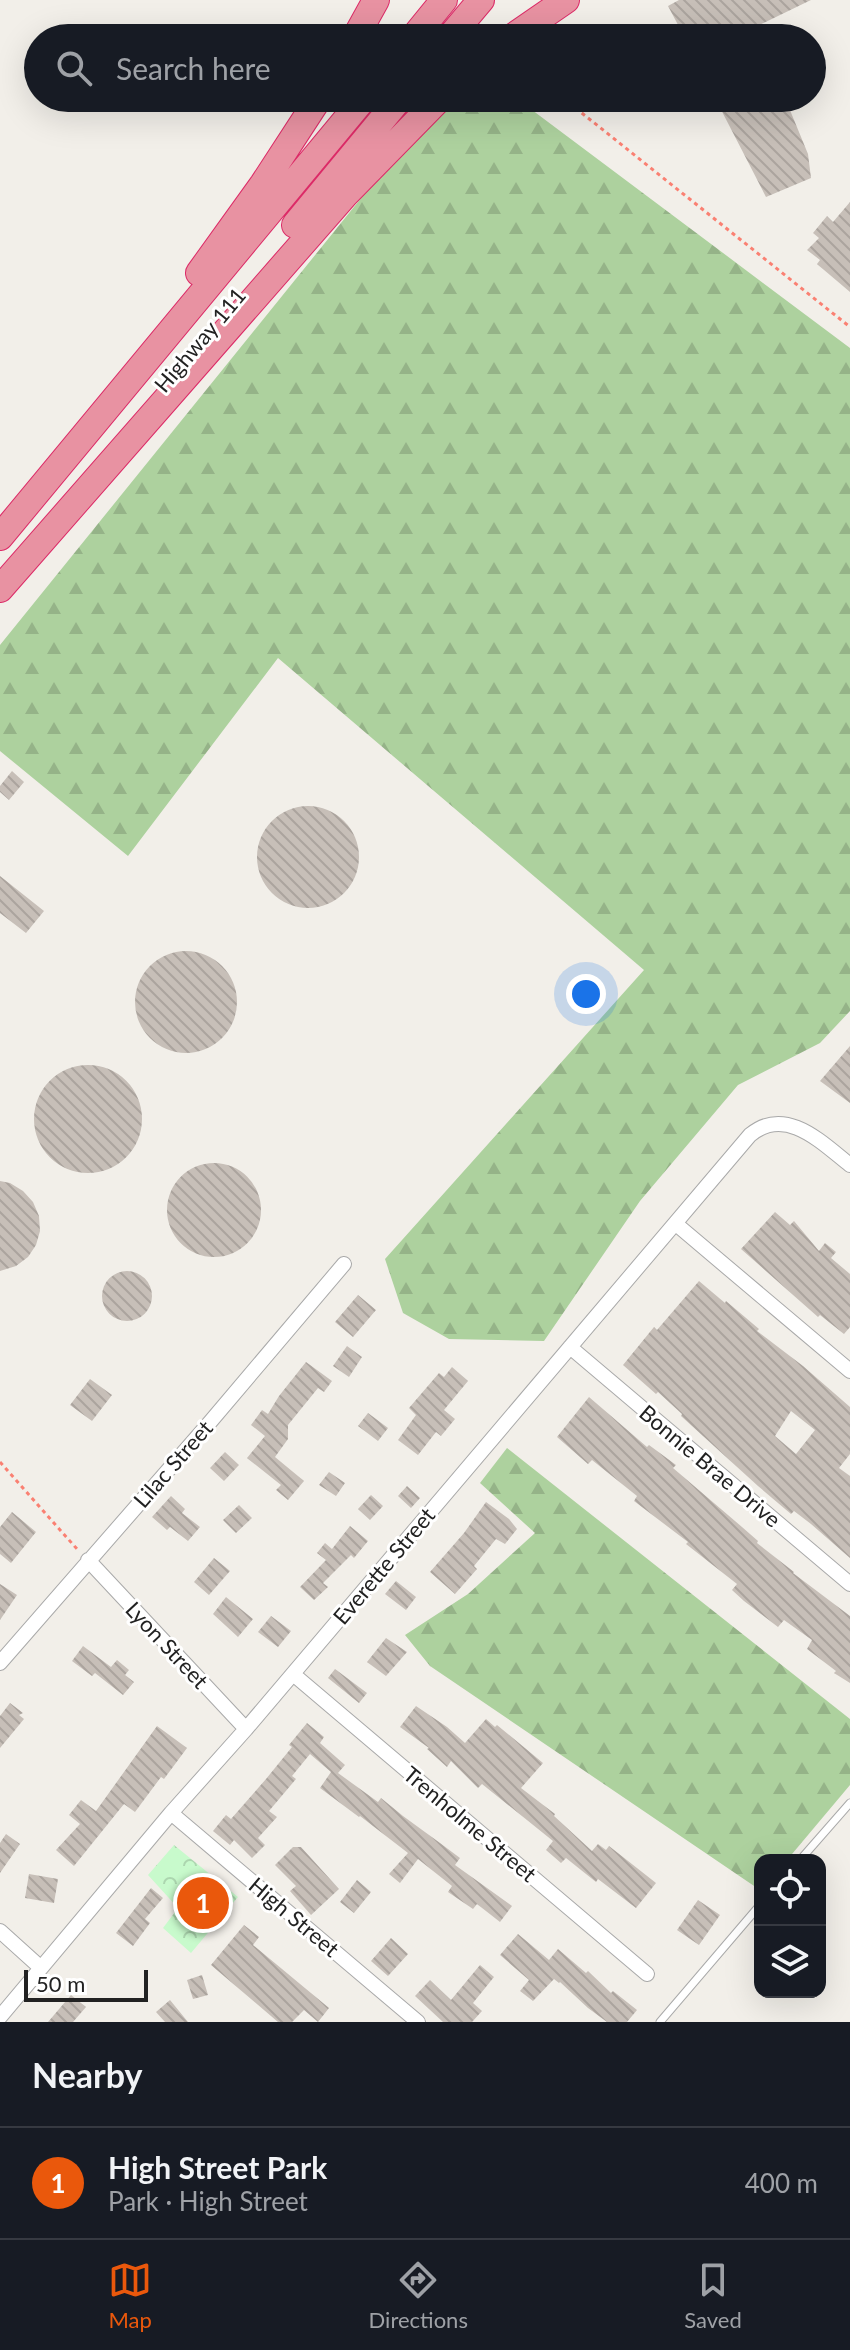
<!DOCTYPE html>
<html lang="en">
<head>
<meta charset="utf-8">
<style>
  body { margin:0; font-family:Lato,sans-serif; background:#242831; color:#f1f3f6 }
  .controls { position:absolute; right:24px; bottom:24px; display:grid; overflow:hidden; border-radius:16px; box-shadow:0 8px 32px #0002 }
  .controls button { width:72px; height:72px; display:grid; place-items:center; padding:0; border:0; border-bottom:2px solid #363941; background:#171b24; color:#f1f3f6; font:40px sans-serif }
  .scale { position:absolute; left:24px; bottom:20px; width:124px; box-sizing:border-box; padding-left:8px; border:4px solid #222; border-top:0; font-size:22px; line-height:28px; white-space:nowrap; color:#222; -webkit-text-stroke:6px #fff; paint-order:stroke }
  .you { position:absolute; left:586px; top:994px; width:28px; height:28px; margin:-20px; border:6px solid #fff; border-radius:50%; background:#1a73e8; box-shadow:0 0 0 12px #1a73e833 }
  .badge { display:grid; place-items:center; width:52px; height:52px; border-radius:50%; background:#ea580c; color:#fff; font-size:26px; font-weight:700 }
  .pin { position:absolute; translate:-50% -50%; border:4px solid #fff; box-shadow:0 2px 8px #0006 }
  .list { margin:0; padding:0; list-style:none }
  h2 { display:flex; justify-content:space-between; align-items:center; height:104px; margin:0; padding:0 32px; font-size:34px }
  h2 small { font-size:26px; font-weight:400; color:#9ea1a6 }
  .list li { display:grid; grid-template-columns:52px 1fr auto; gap:24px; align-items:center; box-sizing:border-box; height:112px; padding:0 32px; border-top:2px solid #363941 }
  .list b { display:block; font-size:30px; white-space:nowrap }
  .list p { margin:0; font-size:26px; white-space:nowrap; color:#9ea1a6 }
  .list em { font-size:26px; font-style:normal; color:#9ea1a6 }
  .icon { flex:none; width:44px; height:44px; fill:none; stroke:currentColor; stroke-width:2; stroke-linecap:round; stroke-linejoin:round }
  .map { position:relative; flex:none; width:850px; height:2022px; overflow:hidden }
  .search { position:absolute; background:#171b24; box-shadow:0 8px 32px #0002; left:24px; right:24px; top:24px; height:88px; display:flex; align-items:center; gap:20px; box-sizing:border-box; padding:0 28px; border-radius:44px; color:#9ea1a6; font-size:30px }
  .sheet { height:216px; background:#171b24 }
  nav { display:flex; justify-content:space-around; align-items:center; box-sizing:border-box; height:112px; border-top:2px solid #363941; background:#171b24; font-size:22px; color:#9ea1a6 }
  nav a { display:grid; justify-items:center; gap:4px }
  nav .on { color:#ea580c }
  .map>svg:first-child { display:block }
</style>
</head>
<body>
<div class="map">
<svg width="850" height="2022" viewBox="0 0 850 2022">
  <defs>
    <pattern id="forest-firs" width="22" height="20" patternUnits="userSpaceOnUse" patternTransform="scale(2)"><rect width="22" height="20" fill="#add19e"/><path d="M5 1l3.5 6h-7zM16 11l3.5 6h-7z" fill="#95b388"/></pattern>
    <pattern id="park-crowns" width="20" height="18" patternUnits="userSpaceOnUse" patternTransform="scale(2)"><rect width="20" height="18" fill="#c8facc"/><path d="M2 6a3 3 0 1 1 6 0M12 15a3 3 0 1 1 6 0" fill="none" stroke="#acd6af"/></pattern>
    <pattern id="building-back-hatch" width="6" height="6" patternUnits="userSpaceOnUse" patternTransform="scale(2)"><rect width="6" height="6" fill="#c7bfb8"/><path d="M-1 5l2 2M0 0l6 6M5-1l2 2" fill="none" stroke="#aba49e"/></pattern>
  </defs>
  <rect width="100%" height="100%" fill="#f2efe9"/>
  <path fill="url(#forest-firs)" d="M442 98H516L850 348V1011L820 1043 738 1085 640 1201 544 1341 449 1339 403 1313 385 1259 644 970 278 658 128 856 0 751V645Z
    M507 1448 850 1719V1785L787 1860H760V1890L430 1666 405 1635 468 1594 535 1533 480 1483Z"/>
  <path fill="url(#park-crowns)" d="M174 1845 238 1897 191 1953 163 1928 178 1908 148 1875Z"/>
  <path fill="url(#building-back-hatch)" fill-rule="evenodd" d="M679 0H811L755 27 758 38H685L668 6Z
    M715 98H785L808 154 811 178 766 197Z
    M850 202V292L817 264 820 260 807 250 819 238 813 233 827 216 833 222Z
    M12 771 24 782 9 800 0 792V786Z
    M257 857a51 51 0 1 1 102 0a51 51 0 1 1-102 0Z
    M0 876 44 911 26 933 0 913Z
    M135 1002a51 51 0 1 1 102 0a51 51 0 1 1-102 0Z
    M850 1046V1103L820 1081Z
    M34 1119a54 54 0 1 1 108 0a54 54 0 1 1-108 0Z
    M167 1210a47 47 0 1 1 94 0a47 47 0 1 1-94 0Z
    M0 1181 10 1183 23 1191 33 1202 39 1216 40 1231 36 1245 28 1257 16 1266 0 1271Z
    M775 1212 790 1225 794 1221 819 1251 825 1243 836 1252 831 1258 850 1274V1327L844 1334 820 1315 818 1317 741 1249Z
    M102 1296a25 25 0 1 1 50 0a25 25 0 1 1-50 0Z
    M699 1281 725 1303 726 1301 759 1329 757 1331 803 1366 850 1407V1454L839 1468 850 1476V1558L811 1524 794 1511 791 1514 758 1486 681 1416 682 1414 658 1392 656 1394 623 1365 654 1327 657 1330ZM791 1411 815 1430 796 1454 775 1436Z
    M358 1295 376 1310 353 1337 335 1322Z
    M347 1346 362 1357 349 1377 333 1366Z
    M306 1362 332 1381 324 1392 318 1388 288 1425V1439L275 1457 304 1481 288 1500 276 1490 281 1485 247 1458 265 1436 251 1425 262 1410 268 1414 279 1396Z
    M452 1367 468 1381 444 1410 455 1419 441 1436 436 1432 418 1455 398 1440 416 1415 409 1408 439 1373 444 1377Z
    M90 1379 112 1395 92 1421 70 1405Z
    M589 1397 647 1447 649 1445 676 1465 673 1468 742 1527 758 1541 757 1543 794 1572 793 1573 850 1616V1683L834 1673 836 1671 807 1649 812 1640 784 1620 778 1627 744 1601 732 1590 737 1584 686 1544 688 1542 634 1501 637 1496 592 1460 588 1464 557 1437Z
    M368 1413 388 1428 378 1441 358 1426Z
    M225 1452 239 1465 224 1481 210 1468Z
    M329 1472 345 1483 336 1496 319 1485Z
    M407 1486 420 1498 411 1508 398 1496Z
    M371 1495 383 1506 370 1520 358 1509Z
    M171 1496 185 1509 182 1513 200 1527 188 1541 170 1527 167 1530 152 1517Z
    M486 1502 509 1519 517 1529 505 1544 496 1539 474 1566 477 1569 455 1594 430 1572 464 1533Z
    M239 1505 252 1518 236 1533 223 1520Z
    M12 1512 36 1532 11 1563 0 1554V1527Z
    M350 1526 368 1541 354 1558 351 1555 323 1583 328 1587 314 1600 300 1587 326 1560 317 1553 325 1543 332 1549Z
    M214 1558 230 1571 209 1595 194 1582Z
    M396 1581 416 1597 406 1610 385 1594Z
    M0 1584 17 1595 0 1620Z
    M226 1597 253 1619 238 1637 213 1614Z
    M271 1616 291 1631 278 1647 258 1632Z
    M386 1638 407 1652 386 1676 367 1662Z
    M83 1646 111 1667 117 1660 129 1670 125 1675 134 1682 123 1695 95 1673 92 1676 72 1661Z
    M335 1669 367 1693 359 1703 328 1678Z
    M10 1703 23 1713 19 1715 24 1719 0 1748V1716Z
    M416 1706 447 1727 465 1743 486 1719 495 1727 497 1725 543 1763 521 1788 555 1814 554 1816 592 1851 598 1844 606 1850 609 1846 656 1883 636 1908 598 1879 596 1882 566 1858 561 1863 546 1850 553 1841 482 1784 478 1788 451 1761 447 1767 427 1749 429 1748 400 1727Z
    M307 1723 324 1737 320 1743 345 1765 338 1773 378 1802 381 1798 403 1816 440 1843 460 1858 455 1865 512 1906 500 1922 477 1904 473 1909 448 1892 452 1886 418 1859 400 1883 389 1874 408 1853 360 1816 359 1817 320 1788 331 1772 310 1754 292 1776 296 1779 269 1811 277 1817 258 1838 265 1845 252 1858 234 1840 230 1845 213 1831 226 1815 231 1819 266 1779 292 1747 289 1745Z
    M157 1726 187 1748 164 1779 161 1777 135 1812 124 1804 74 1866 56 1850 80 1824 69 1815 81 1800 96 1811Z
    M6 1834 20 1844 0 1873V1843Z
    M293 1847H301L339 1889 311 1915 290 1891 296 1886 275 1865Z
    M29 1874 58 1879 54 1903 25 1898Z
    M357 1880 371 1892 354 1913 340 1902Z
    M151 1888 163 1898 145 1919 150 1923 133 1946 116 1933Z
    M698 1900 720 1915 699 1945 677 1930Z
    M244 1925 259 1937 253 1945 329 2008 318 2022 304 2010 292 2022H278L211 1965Z
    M518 1934 549 1960 558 1949 586 1973 588 1971 611 1993 613 1991 637 2010 627 2022H607L588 2008 560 1982 559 1983 554 1979 533 2001 520 1991 529 1980 500 1955Z
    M391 1938 408 1954 388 1976 371 1961Z
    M480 1965 494 1977 473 2003 482 2011 472 2022H443L415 1996 430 1980 451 2000Z
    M202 1975 208 1995 193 1999 187 1980Z
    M71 1995 86 2007 73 2022H48Z
    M170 2000 188 2022H165L156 2012Z"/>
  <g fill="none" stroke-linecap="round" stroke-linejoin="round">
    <defs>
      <path id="service" d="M800 1860 850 1803
        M660 2022 760 1905"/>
      <path id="minor" d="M676 1224 850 1371
        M570 1347 850 1584
        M88 1560 246 1729
        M0 1663 211 1421 344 1264
        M293 1674 647 1974
        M171 1813 418 2022
        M0 1931 41 1968
        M0 2017 171 1813 246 1729 750 1135C786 1105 822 1143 850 1165"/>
      <path id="motorway" d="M355 38 376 0
        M413 38 444 0
        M449 38 481 0
        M511 38 566 0
        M295 225 400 98
        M199 273 263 184 319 98
        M0 537 364 98
        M0 589 345 195 440 98"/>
    </defs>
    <use href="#service" stroke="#a9a9a9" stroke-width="9"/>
    <use href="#minor" stroke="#a9a9a9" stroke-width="16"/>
    <use href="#motorway" stroke="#dc2a67" stroke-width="28"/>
    <path stroke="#fa8072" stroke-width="3" stroke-dasharray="4 4" stroke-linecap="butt" d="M563 98 850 327
      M0 1462 77 1549"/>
    <use href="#service" stroke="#fff" stroke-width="7"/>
    <use href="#minor" stroke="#fff" stroke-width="14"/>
    <use href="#motorway" stroke="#e892a2" stroke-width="26"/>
  </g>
  <g text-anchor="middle" stroke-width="6" stroke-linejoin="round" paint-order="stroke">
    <g font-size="22" fill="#222" stroke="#fff">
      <text transform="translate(200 340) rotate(-50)" y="8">Highway 111</text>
      <text transform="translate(173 1464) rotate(-49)" y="8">Lilac Street</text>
      <text transform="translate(710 1466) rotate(40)" y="8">Bonnie Brae Drive</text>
      <text transform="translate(384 1566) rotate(-50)" y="8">Everette Street</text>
      <text transform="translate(167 1645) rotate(47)" y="8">Lyon Street</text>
      <text transform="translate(470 1824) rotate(40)" y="8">Trenholme Street</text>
      <text transform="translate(294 1917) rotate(40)" y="8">High Street</text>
    </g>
  </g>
</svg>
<div class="controls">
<button><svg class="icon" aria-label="locate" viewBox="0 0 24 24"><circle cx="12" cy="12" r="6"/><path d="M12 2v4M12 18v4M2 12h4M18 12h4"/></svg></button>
<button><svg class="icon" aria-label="layers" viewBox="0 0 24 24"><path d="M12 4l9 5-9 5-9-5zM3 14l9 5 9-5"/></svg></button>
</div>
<div class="scale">50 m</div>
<div class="you"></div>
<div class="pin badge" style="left:203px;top:1903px">1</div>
<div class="search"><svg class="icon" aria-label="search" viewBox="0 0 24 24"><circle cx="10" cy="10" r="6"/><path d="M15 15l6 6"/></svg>Search here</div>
</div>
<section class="sheet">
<h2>Nearby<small></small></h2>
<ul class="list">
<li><span class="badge">1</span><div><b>High Street Park</b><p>Park · High Street</p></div><em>400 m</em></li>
</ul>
</section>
<nav>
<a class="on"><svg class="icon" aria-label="map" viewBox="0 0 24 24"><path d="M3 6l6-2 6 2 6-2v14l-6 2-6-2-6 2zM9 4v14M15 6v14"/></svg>Map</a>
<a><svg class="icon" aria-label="directions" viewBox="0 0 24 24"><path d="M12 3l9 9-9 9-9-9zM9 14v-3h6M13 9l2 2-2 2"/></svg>Directions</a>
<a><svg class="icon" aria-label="saved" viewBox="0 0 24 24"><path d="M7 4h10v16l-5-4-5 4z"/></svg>Saved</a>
</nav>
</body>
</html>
